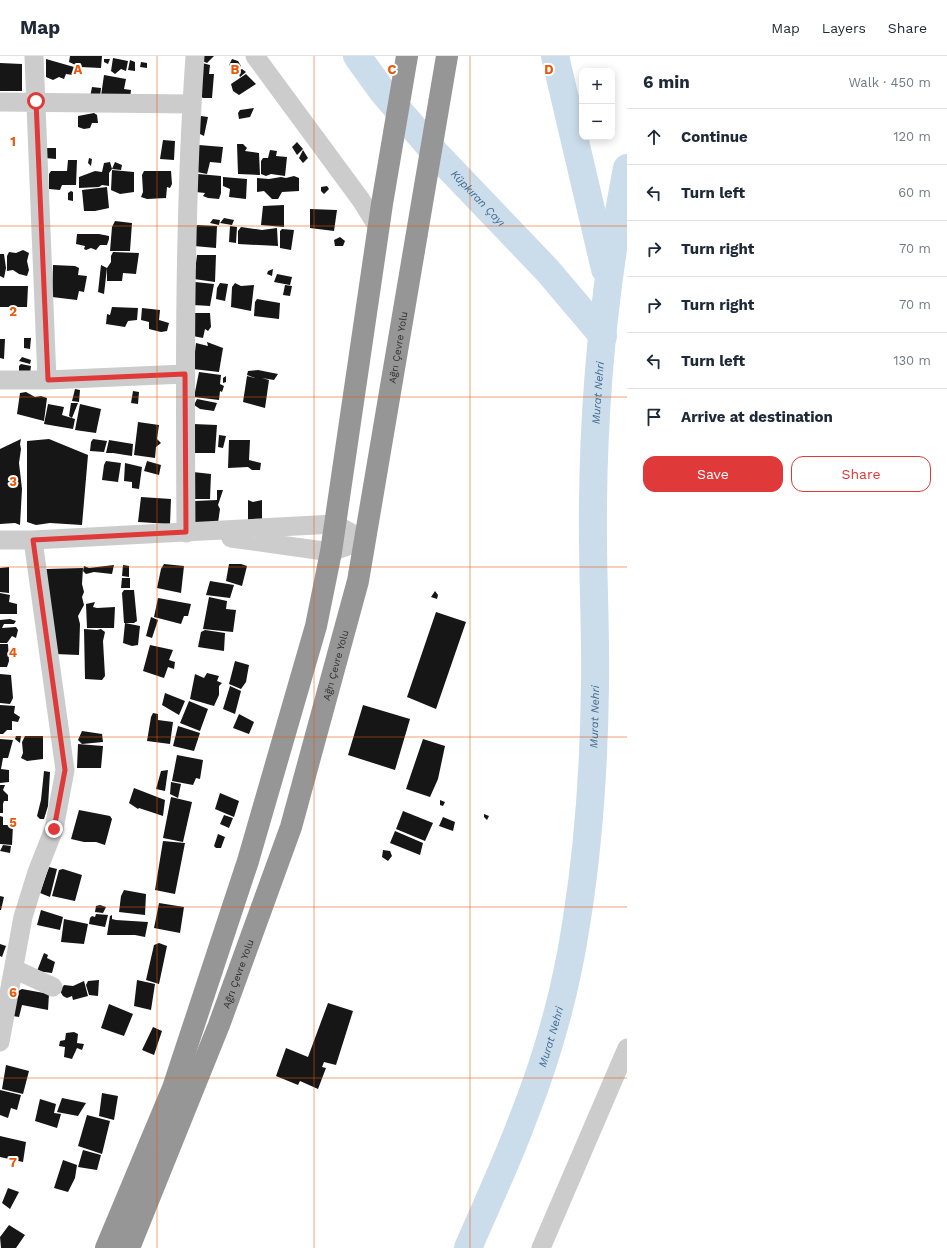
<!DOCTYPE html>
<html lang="en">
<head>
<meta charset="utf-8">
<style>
  body { margin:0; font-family:"Work Sans",sans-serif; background:#f2f2f3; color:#1f2937 }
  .controls { position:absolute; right:12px; top:12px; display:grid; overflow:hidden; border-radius:8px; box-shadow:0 2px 10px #0003 }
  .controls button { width:36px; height:36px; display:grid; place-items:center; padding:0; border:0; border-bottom:1px solid #e0e1e3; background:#fff; color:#1f2937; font:20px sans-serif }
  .stop { position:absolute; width:12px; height:12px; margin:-9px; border:3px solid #df393a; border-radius:50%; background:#fff }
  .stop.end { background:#df393a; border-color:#fff; box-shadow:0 1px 4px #0008 }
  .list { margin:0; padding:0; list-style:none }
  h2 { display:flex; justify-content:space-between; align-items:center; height:52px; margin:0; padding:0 16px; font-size:17px }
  h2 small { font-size:13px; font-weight:400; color:#747a83 }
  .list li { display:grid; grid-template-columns:26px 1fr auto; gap:12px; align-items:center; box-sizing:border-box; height:56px; padding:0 16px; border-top:1px solid #e0e1e3 }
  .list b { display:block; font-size:15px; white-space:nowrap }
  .list em { font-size:13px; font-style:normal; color:#747a83 }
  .actions { display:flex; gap:8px; padding:12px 16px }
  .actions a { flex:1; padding:9px 0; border:1px solid #df393a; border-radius:12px; text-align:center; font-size:14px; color:#df393a }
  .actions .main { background:#df393a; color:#fff }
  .icon { flex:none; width:22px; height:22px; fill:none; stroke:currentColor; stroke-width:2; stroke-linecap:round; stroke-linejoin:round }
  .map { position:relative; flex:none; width:627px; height:1192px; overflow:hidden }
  header { display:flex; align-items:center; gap:24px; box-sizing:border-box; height:56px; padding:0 20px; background:#fff; border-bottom:1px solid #e0e1e3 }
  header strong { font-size:19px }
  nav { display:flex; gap:22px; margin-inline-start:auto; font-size:14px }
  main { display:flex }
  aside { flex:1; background:#fff }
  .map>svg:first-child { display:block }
</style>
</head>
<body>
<header>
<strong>Map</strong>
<nav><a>Map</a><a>Layers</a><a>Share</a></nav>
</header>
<main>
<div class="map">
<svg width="627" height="1192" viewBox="0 0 627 1192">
  <rect width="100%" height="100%" fill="#fff"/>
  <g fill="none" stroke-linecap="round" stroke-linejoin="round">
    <g stroke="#cbdceb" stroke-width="28">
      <path id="s1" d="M357 0 383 36 437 99 547 214 603 280"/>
      <path d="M555 0 605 213"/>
      <path id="s2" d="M468 1192C486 1150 506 1108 522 1065 548 1000 567 931 577 862 589 786 594 708 595 630 596 570 592 509 593 448 594 338 606 219 627 112"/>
    </g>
  </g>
  <path fill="#161616" d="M70 0H102L101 12 80 11 69 6Z
    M200 0H214L207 7 200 4Z
    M113 2 128 5 126 15 121 13 115 18 111 15Z
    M46 3 74 11 73 19 66 18 64 23 59 21 53 24 46 21Z
    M104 3H110L108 8 104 6Z
    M232 3 238 5 241 10 235 15 229 9Z
    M130 4 135 6V15L128 14Z
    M141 6 147 7V12L140 11Z
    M0 7 22 8V35H0Z
    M202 7 210 9 209 18H214L212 42H203L199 39Z
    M242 13 246 16 240 21 238 15Z
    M246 18 256 28 239 39 233 35 231 28Z
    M104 19 126 23 124 33 131 34 130 42 101 40Z
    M92 31 101 32 100 41H90Z
    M254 52 250 61 239 63 238 57 240 54Z
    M94 57 97 59 98 67H92L90 72 84 73 78 71V60Z
    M201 60 208 61 204 80 198 77 199 63Z
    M163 84 175 85 174 104 160 103Z
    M297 86 303 93 297 99 292 91Z
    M237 88H243L247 92 245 95 259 97 260 119 238 118Z
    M199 89 223 91 221 107 210 106 207 118 197 116Z
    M43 92H56V103L45 102Z
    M270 94 277 95 276 100 287 101 285 120 271 118 266 120 261 118V105L263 102H268Z
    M303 94 308 102 303 107 299 102Z
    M89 102 92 103 91 110 88 107Z
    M68 104H77L76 129H62L60 134 49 133V118L51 115H67Z
    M110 106 112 113 109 117V130L102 129 99 131 79 132V121L95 115 102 116 104 107Z
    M115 106 122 109 121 114 112 113Z
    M112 114 134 116V136L120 138 111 134Z
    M144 115H171L172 128 170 132 167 131 166 142 147 143 141 141 143 136 142 119Z
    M198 118 221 120V137L219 143 208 142 203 140 205 137 196 136Z
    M294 120 299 122V135L282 136 278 143H272L264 135 257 136V122L269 123 281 121 286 122Z
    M223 121 247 123 246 143 229 141 230 133 223 130Z
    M327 130 329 133 324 138 321 135V131Z
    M107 131 109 152 95 155H84L82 134Z
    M71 135 73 136V145L68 144V137Z
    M284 149V171L261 169 263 150Z
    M310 153 337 154 334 175 310 172Z
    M224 162 234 164 232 169 220 167Z
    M213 163 220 164 219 169 210 167Z
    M115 165 132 167 130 195H110L112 171Z
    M197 169 217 170 216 192 194 190 195 172Z
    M230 170 237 171 236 187 229 186Z
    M241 171 262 174 277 172 278 190 238 188V175Z
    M282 173 294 174 291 194 280 192V175Z
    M77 178H99L109 180V183L107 189H100L96 194 91 192 86 194 84 193 85 190 76 188Z
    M340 181 345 185 343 190H335L334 184Z
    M23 194 29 197 27 205 29 214 27 220 19 218 13 214 7 215V200L9 196 16 197Z
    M113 196 139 197 136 218 123 217 122 225H107V212L111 206V200Z
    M0 198H4L6 212 4 222 0 220Z
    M197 199H216L215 226 194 223Z
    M53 209 75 210 79 212 78 219 87 220 84 236 79 235 77 244 52 241Z
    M101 209 107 212 104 238 98 236Z
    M273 213 272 220 267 218 268 215Z
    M277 218 292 221 290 229 274 226Z
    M195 226 214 228 210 250 193 249Z
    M220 227 228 228 225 245 216 243 217 232Z
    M235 227 241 230 254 229 251 255 231 251 232 231Z
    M285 229 292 230 290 240 283 239Z
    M0 230H28L27 251H0Z
    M257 243 280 247 279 263 254 260 255 246Z
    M112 251 138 252 137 264 128 265 125 271 106 268 107 258 110 259Z
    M142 252 160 254 159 264 169 267 167 275 161 276 149 273V266L141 264Z
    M195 257H210L211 271 208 275 205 273 203 282 193 280Z
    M24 282H31L30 293 24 292Z
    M0 283H5L4 303 0 302Z
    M207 286 223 292 219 316 193 313 196 287 208 290Z
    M22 301 31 304 30 308 19 305Z
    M21 308 31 310 30 317 19 316V310Z
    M258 314 278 318 274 324 262 322 269 324 265 352 243 346 247 320 255 322 247 319 248 315Z
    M199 316 221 319 220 328 224 330 222 336 220 335 219 344 194 341Z
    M226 320V326L223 327V322Z
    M75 333 80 334 79 346 72 345Z
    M133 335 139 336 138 348 131 347Z
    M26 336 35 341 41 340 47 342 44 365 17 358 20 337Z
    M197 343 217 347 214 355 200 353 194 349Z
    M71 347H78L72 362 69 360Z
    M48 348 64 351 62 359 75 363 73 373 44 368Z
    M80 348 101 353 96 377 75 374Z
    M138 366 159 369 157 383 161 387 156 391 155 402 134 399Z
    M193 368 217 369 215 397H190Z
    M219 379 226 380 223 392 218 391Z
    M21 383 20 388 21 393 19 407 22 433 20 469 15 467 0 468V393Z
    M49 383 88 399 82 469 50 467 36 469 27 466V385Z
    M93 383 107 385 104 396 90 395 91 386Z
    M109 384 133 388 132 400 113 397H106Z
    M229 384H250L249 404 261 407 260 414H252L248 411 228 412Z
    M106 405 121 407 118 426 102 424 104 409Z
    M147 405 161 409 159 419 144 415Z
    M125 407 142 411 139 433 132 432V426L124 425Z
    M193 416 211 418 210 443H192Z
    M217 434H223L218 449 220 453 218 467 193 466 195 445 217 444Z
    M141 441 171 443 170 468 138 466Z
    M248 444 253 446 262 444V468H248Z
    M164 508 184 510 181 537 157 532 161 513Z
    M229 508H241L247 510 242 530 226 525Z
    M114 509 112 518 94 516 86 518 83 515 84 510 89 512Z
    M123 509 129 510V521L122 520Z
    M9 511V537L0 536V512Z
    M83 512 82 528 84 536 82 541 84 549 78 560 80 568 79 599 55 598 46 513Z
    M122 522H130V532H121Z
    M210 525 234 529 230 542 206 539Z
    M124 534H134L137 565 134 567H124L122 537Z
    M435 535 438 539 437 543 431 541Z
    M0 537 10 539 9 546 17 548V558H0Z
    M209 541 227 545 226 553 236 554 233 576 203 573Z
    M158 542 191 548 188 560H184L181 568 154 561Z
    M95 546 93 551 97 552 115 551 114 572H87L86 548Z
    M436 556 466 566 436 653 407 641Z
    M151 561 158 564 152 582 146 580Z
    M10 563 16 565 14 568H4L2 572 16 571 18 574 16 582 12 580 7 587H0V564Z
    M125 567 140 570 138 589 132 590 123 587Z
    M84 573 97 574 101 573 105 576 103 585 105 620 102 624 85 623Z
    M205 574 225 577 224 595 198 591 201 576Z
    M0 588H8L9 605 7 611H0Z
    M150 589 173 594 169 604 175 606 174 613 168 611 164 622 143 615Z
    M235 605 249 609 246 626 241 633 229 628Z
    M207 617 219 620 217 625 222 627 219 630V639L214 650 190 643 195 618 204 622Z
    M0 618 11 619 13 642 10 648 0 647Z
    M230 630 241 635 235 658 223 653Z
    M165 637 185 645 179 659 162 649Z
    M189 645 208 653 200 675 180 667Z
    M0 649 15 650 14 657 20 661 18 666 12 665V674H7L3 678H0Z
    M363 649 410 663 395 714 348 699Z
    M153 657 158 658V664L173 666 170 688 147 685 151 661Z
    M239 658 254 666 249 678 233 672Z
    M178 670 200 677 194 695 173 690Z
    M82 675 102 678 103 686 82 688 78 684Z
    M16 680H21L20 687 15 683Z
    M25 680H43V703L27 705 21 702 23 697 22 686Z
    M0 683 13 684 8 702H3L1 713 9 714V726L0 727Z
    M423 683 445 690 438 723 430 741 406 733Z
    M78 688 103 690 101 712H77Z
    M177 699 203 704 200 723 196 722 193 729 172 725Z
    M168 714 165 735 156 733 161 715Z
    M44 715 50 716 48 750 44 763H40L37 760 41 744Z
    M171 726 181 728 178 742 170 738Z
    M0 729H5L3 734 8 739V745H4L3 748V757H0Z
    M134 732 165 744 163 760 139 752 138 753 129 747Z
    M220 737 239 745 234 761 215 753Z
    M171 741 192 746 183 786 163 782Z
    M440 744 445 746 443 750 440 749Z
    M79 754 110 760 112 763 105 789 96 786H84L71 783Z
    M403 755 433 767 425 785 396 773Z
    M484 758 489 760 487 764 484 761Z
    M224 759 233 762 229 772 220 768Z
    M0 760 3 761V769H13L12 789 0 788Z
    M443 761 455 766 453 775 439 770Z
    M395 775 423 787 420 799 390 787Z
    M218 778 225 781 221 792H216L214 790Z
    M163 785 185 787 175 838 155 834Z
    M3 789 11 790 10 797 0 795Z
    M383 794 390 795 392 800 388 805 382 801Z
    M49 811 57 813 50 841 40 837Z
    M63 813 82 819 75 845 52 840 59 814Z
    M124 834 146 838 145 859 119 856 121 840Z
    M0 840 4 841 1 854H0Z
    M159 847 184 851 180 877 154 872Z
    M100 849 106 851 103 857 95 856 96 850Z
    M41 854 63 861 60 874 37 869Z
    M96 858 108 859 105 871 89 868 90 862 92 860 95 861Z
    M112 859V863L116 864 148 866 145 881 135 879H107L110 860Z
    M64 863 88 868 84 888 61 886Z
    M159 887 167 890 159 928 146 924 154 889Z
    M0 888 6 890 2 901 0 900Z
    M44 897 48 899 47 902 55 906 52 917 37 915Z
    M99 924 98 940 89 939 86 929 88 925Z
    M137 924 155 928 151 954 134 950Z
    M84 925 88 940 73 944 72 940 67 942 63 940 60 935 64 929 73 930Z
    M22 933 49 938 48 954 22 949 19 961 13 960 18 935Z
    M328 947 353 955 336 1009 324 1006 322 1011 326 1012 318 1033 300 1025 298 1029 276 1020 286 992 308 1001Z
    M109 948 133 958 124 980 101 972Z
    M153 971 162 975 154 999 142 994Z
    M74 976 78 978 77 987 84 988 82 994 77 992 72 1003 64 1001 65 991 59 990 60 985 65 984 66 977Z
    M6 1009 29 1015 23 1038 2 1033Z
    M0 1034 21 1039 17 1054 11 1052 8 1062 0 1059Z
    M102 1037 118 1040 114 1064 99 1060Z
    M62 1042 86 1047 78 1060 57 1056Z
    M40 1043 56 1048 54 1057 61 1058 57 1072 35 1065Z
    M87 1059 110 1065 102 1098 78 1090Z
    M0 1080 26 1086 23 1106 0 1101Z
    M83 1094 101 1099 97 1114 78 1111Z
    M63 1104 77 1109 75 1122 68 1136 54 1132Z
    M8 1132 19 1136 10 1153 2 1147Z
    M9 1169 25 1179 16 1192H1L0 1181Z"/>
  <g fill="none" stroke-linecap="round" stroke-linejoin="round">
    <path stroke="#ccc" stroke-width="19" d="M34 0 47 324
      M255 0 361 144 379 173
      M0 46 192 48
      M0 324H47L185 318
      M186 477C185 318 184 158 195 0
      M231 482 331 496 364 484
      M0 484H33L335 468 364 484
      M14 913 53 931
      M0 986 23 861 37 816 54 773 65 714 33 484
      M541 1192 627 992"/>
    <g stroke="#969696" stroke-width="22">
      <path d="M106 1192 173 1032 248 805 316 570 331 496 382 148 407 0"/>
      <path id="s3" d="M129 1192 219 969 291 771 358 525 447 0"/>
    </g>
  </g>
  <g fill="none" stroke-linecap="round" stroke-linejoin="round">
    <path stroke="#df393a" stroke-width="5" d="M36 45 48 324 185 318 186 476 33 484 65 714 54 773"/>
  </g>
  <path fill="none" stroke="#e8590c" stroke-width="1" stroke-opacity="0.55" d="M157 0V1192M314 0V1192M470 0V1192M0 170H627M0 341H627M0 511H627M0 681H627M0 851H627M0 1022H627"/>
  <g text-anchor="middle" stroke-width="4" stroke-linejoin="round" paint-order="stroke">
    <g font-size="10" fill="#2f2f2f" stroke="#fff">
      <text dy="4" stroke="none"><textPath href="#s3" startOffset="943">Ağrı Çevre Yolu</textPath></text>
      <text dy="4" stroke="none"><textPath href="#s3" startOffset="619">Ağrı Çevre Yolu</textPath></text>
      <text dy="4" stroke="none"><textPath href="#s3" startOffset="295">Ağrı Çevre Yolu</textPath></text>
    </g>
    <g font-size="11" font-style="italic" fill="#406b8f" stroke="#fff">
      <text dy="4" stroke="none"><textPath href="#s1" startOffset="187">Küpkıran Çayı</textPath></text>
      <text dy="4" stroke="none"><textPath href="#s2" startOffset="875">Murat Nehri</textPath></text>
      <text dy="4" stroke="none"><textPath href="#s2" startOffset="551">Murat Nehri</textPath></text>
      <text dy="4" stroke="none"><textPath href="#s2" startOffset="227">Murat Nehri</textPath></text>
    </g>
  </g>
  <g font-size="13" text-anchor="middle" font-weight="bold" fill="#e8590c" stroke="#fff" stroke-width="4" stroke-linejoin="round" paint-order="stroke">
    <text x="78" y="18">A</text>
    <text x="235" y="18">B</text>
    <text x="392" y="18">C</text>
    <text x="549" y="18">D</text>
    <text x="13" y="90">1</text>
    <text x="13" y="260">2</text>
    <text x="13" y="430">3</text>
    <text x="13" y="601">4</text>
    <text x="13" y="771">5</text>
    <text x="13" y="941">6</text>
    <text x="13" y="1111">7</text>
  </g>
</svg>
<div class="controls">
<button>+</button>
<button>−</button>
</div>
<div class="stop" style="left:36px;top:45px"></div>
<div class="stop end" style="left:54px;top:773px"></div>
</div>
<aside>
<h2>6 min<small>Walk · 450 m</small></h2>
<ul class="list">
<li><svg class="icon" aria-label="ahead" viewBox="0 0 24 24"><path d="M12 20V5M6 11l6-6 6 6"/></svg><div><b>Continue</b></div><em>120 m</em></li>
<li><svg class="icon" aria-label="left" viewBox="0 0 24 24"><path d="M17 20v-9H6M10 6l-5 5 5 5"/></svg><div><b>Turn left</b></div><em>60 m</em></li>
<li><svg class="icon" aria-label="right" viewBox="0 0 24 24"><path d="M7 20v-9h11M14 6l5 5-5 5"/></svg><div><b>Turn right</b></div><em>70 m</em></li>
<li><svg class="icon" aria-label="right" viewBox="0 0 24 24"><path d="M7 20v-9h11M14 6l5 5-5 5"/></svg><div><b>Turn right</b></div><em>70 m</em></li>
<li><svg class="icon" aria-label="left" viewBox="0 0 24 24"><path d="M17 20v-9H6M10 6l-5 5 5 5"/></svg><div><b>Turn left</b></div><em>130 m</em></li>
<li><svg class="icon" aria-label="arrive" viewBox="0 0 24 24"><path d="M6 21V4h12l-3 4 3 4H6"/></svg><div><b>Arrive at destination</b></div></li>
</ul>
<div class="actions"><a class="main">Save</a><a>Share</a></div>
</aside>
</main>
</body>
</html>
